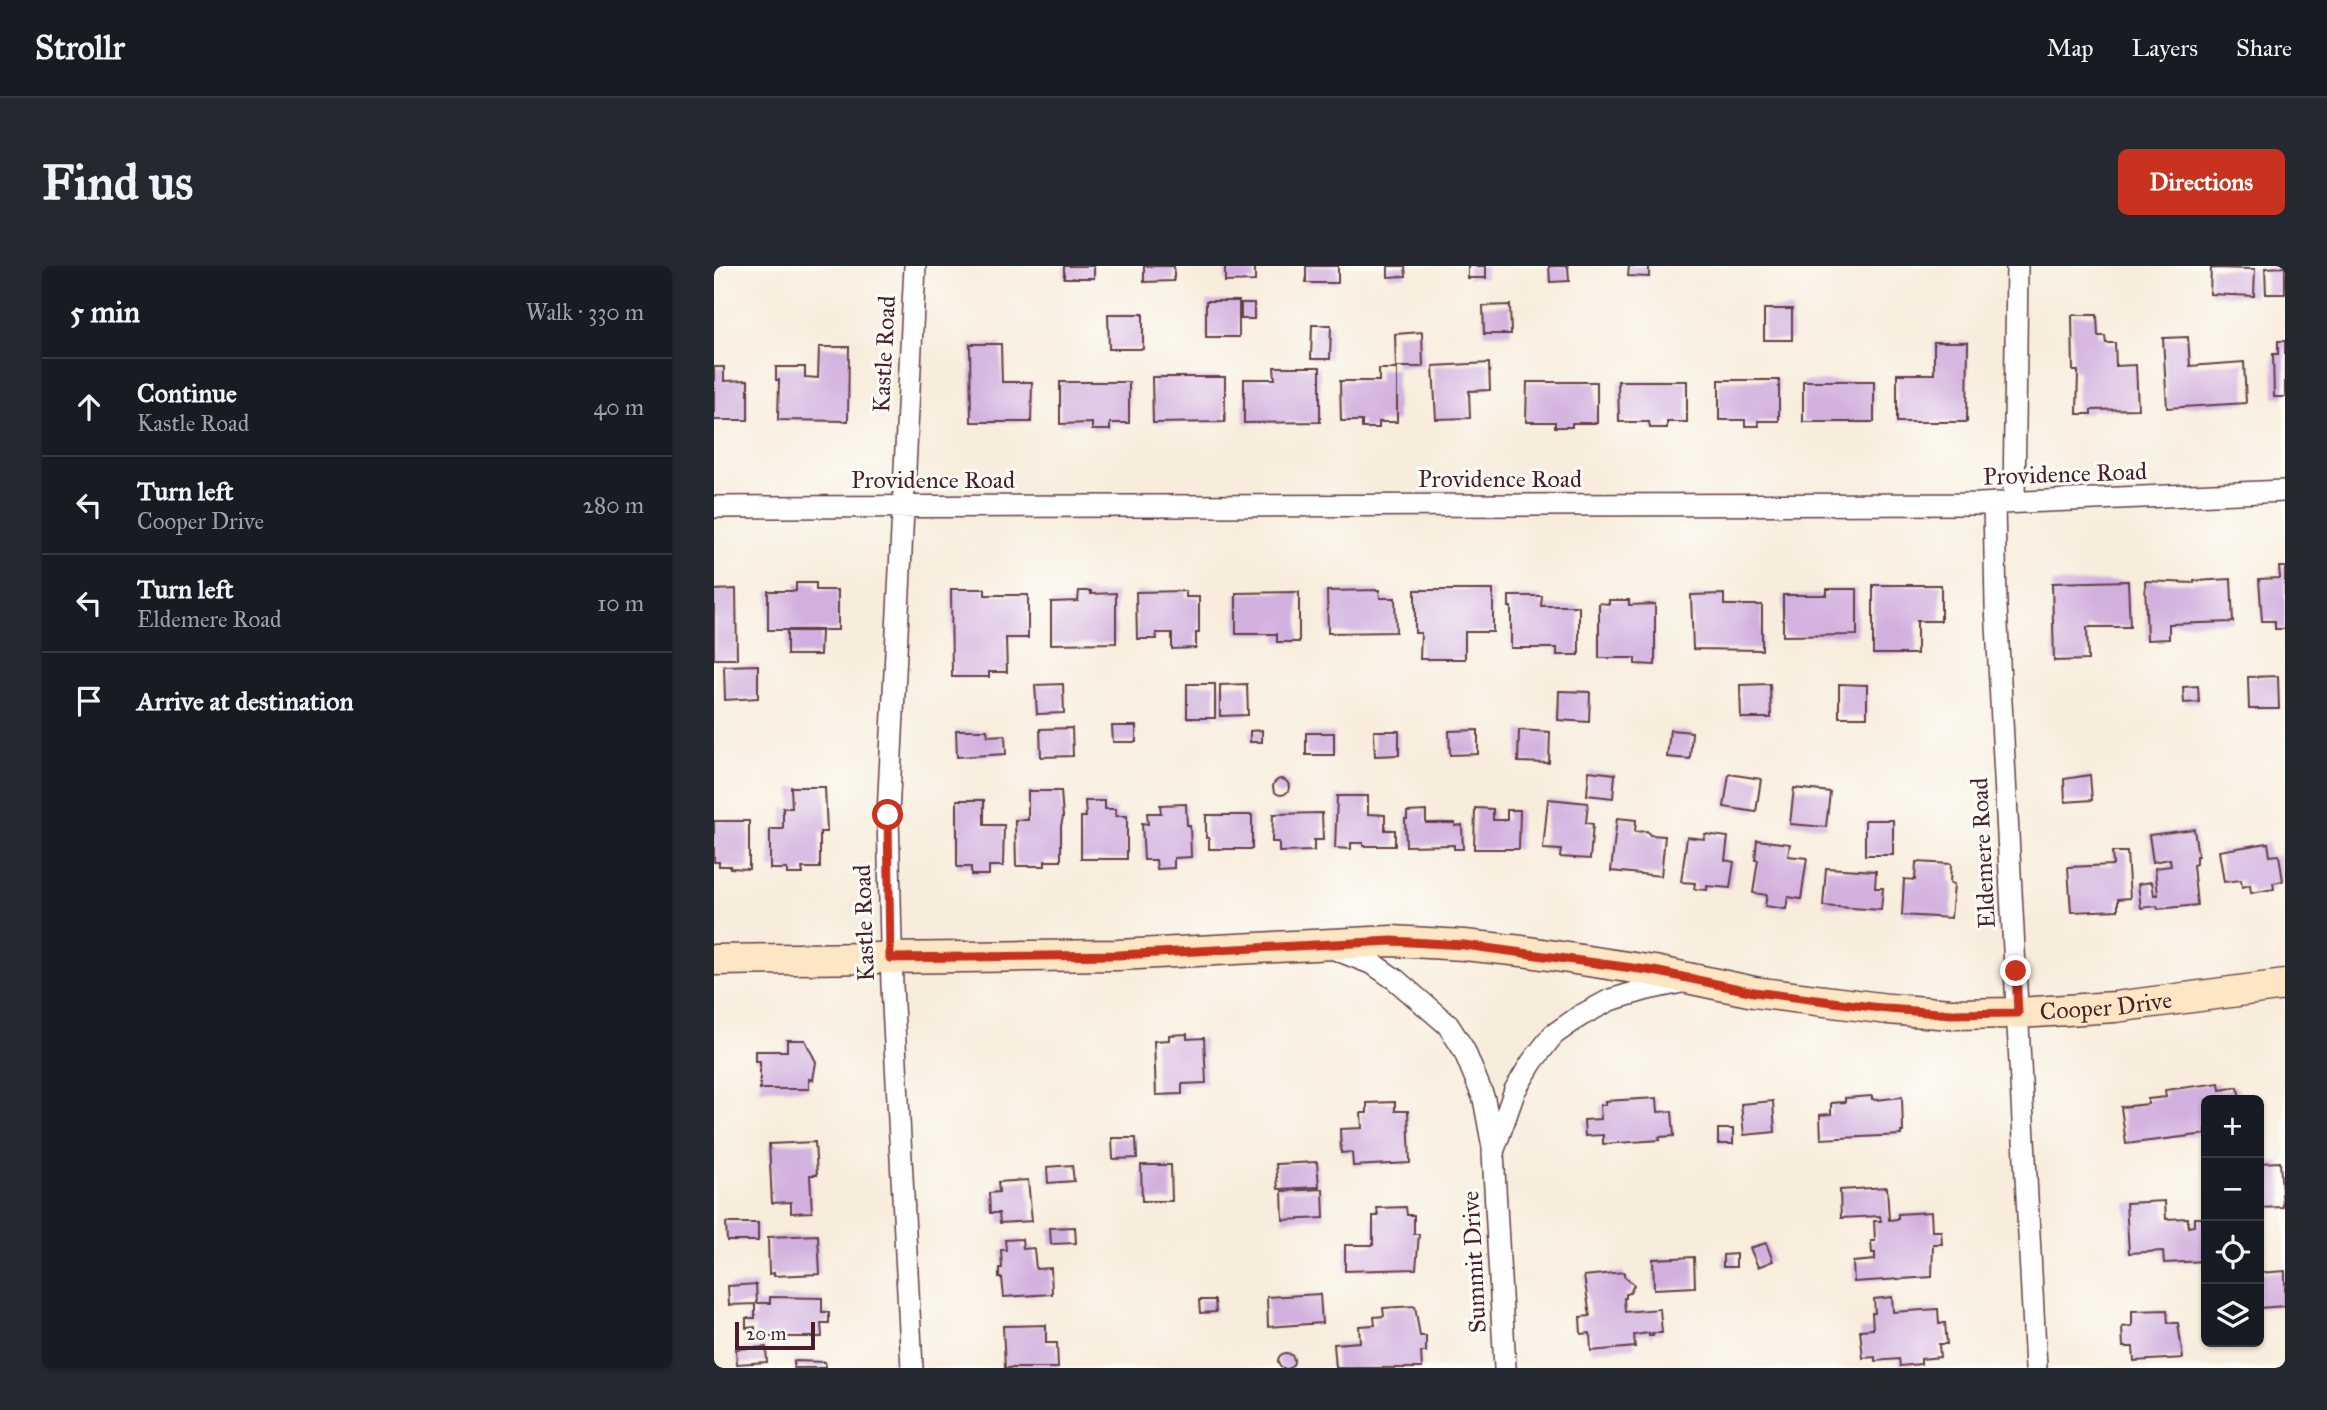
<!DOCTYPE html>
<html lang="en">
<head>
<meta charset="utf-8">
<style>
  body { margin:0; font-family:"IM FELL Great Primer",serif; background:#242831; color:#f1f3f6 }
  .controls { position:absolute; right:21px; bottom:21px; display:grid; overflow:hidden; border-radius:10px; box-shadow:0 2px 5px #0004 }
  .controls button { width:63px; height:63px; display:grid; place-items:center; padding:0; border:0; border-bottom:2px solid #363941; background:#171b24; color:#f1f3f6; font:35px sans-serif }
  .scale { position:absolute; left:21px; bottom:18px; width:80px; box-sizing:border-box; padding-left:7px; border:4px solid #4a1f2b; border-top:0; font-size:19px; line-height:24px; white-space:nowrap; color:#4a1f2b; -webkit-text-stroke:5px #fdfcf7; paint-order:stroke }
  .stop { position:absolute; width:21px; height:21px; margin:-16px; border:5px solid #c8321e; border-radius:50%; background:#fff }
  .stop.end { background:#c8321e; border-color:#fff; box-shadow:0 2px 7px #0008 }
  .list { margin:0; padding:0; list-style:none }
  h2 { display:flex; justify-content:space-between; align-items:center; height:91px; margin:0; padding:0 28px; font-size:30px }
  h2 small { font-size:23px; font-weight:400; color:#9ea1a6 }
  .list li { display:grid; grid-template-columns:46px 1fr auto; gap:21px; align-items:center; box-sizing:border-box; height:98px; padding:0 28px; border-top:2px solid #363941 }
  .list b { display:block; font-size:26px; white-space:nowrap }
  .list p { margin:0; font-size:23px; white-space:nowrap; color:#9ea1a6 }
  .list em { font-size:23px; font-style:normal; color:#9ea1a6 }
  .icon { flex:none; width:38px; height:38px; fill:none; stroke:currentColor; stroke-width:2; stroke-linecap:round; stroke-linejoin:round }
  .map { position:relative; flex:none; width:1571px; height:1102px; overflow:hidden; border-radius:10px }
  header { display:flex; align-items:center; gap:42px; box-sizing:border-box; height:98px; padding:0 35px; background:#171b24; border-bottom:2px solid #363941 }
  header strong { font-size:33px }
  nav { display:flex; gap:38px; margin-inline-start:auto; font-size:24px }
  .intro { display:flex; align-items:center; justify-content:space-between; box-sizing:border-box; height:168px; padding:0 42px }
  h1 { margin:0; font-size:49px }
  .button { padding:18px 32px; border-radius:10px; background:#c8321e; color:#fff; font-size:24px; font-weight:700 }
  main { display:flex; gap:42px; padding:0 42px }
  aside { flex:1; background:#171b24; border-radius:10px; box-shadow:0 2px 5px #0004 }
  .map>svg:first-child { display:block }
</style>
</head>
<body>
<header>
<strong>Strollr</strong>
<nav><a>Map</a><a>Layers</a><a>Share</a></nav>
</header>
<div class="intro"><h1>Find us</h1><a class="button">Directions</a></div>
<main>
<aside>
<h2>5 min<small>Walk · 330 m</small></h2>
<ul class="list">
<li><svg class="icon" aria-label="ahead" viewBox="0 0 24 24"><path d="M12 20V5M6 11l6-6 6 6"/></svg><div><b>Continue</b><p>Kastle Road</p></div><em>40 m</em></li>
<li><svg class="icon" aria-label="left" viewBox="0 0 24 24"><path d="M17 20v-9H6M10 6l-5 5 5 5"/></svg><div><b>Turn left</b><p>Cooper Drive</p></div><em>280 m</em></li>
<li><svg class="icon" aria-label="left" viewBox="0 0 24 24"><path d="M17 20v-9H6M10 6l-5 5 5 5"/></svg><div><b>Turn left</b><p>Eldemere Road</p></div><em>10 m</em></li>
<li><svg class="icon" aria-label="arrive" viewBox="0 0 24 24"><path d="M6 21V4h12l-3 4 3 4H6"/></svg><div><b>Arrive at destination</b></div></li>
</ul>
</aside>
<div class="map">
<svg width="1571" height="1102" viewBox="0 0 1571 1102">
  <rect width="100%" height="100%" fill="#fdfcf7"/>
  <filter id="ink" filterUnits="userSpaceOnUse"><feTurbulence type="fractalNoise" baseFrequency=".0143" numOctaves="2"/><feDisplacementMap in="SourceGraphic" scale="14" xChannelSelector="R" yChannelSelector="G"/><feConvolveMatrix kernelMatrix="1 2 1 2 8 2 1 2 1" color-interpolation-filters="sRGB"/></filter>
  <filter id="wash" filterUnits="userSpaceOnUse"><feTurbulence type="fractalNoise" baseFrequency=".00686" numOctaves="4" result="noise"/><feDisplacementMap in="SourceGraphic" scale="28" xChannelSelector="R" yChannelSelector="G"/><feGaussianBlur stdDeviation="1.57" result="paint"/><feColorMatrix in="noise" values="0 0 0 0 0 0 0 0 0 0 0 0 0 0 0 0 0 1.4 0 .05"/><feComposite in="paint" operator="in"/></filter>
  <g filter="url(#wash)">
    <rect width="100%" height="100%" fill="#f8eddc"/>
    <g id="blocks">
      <path fill="#d1b0de" d="M350 0H380V12H350Z
        M430 0H460V15L430 16Z
        M511 0H541V15L511 16Z
        M592 0H624V17H592Z
        M674 0H691L692 10 674 11Z
        M754 0H772V12H754Z
        M835 0H854L855 15 836 16Z
        M915 0H935V11L914 10Z
        M1571 1V28H1552L1551 2Z
        M1497 2 1541 3 1540 30 1496 28Z
        M492 35H525V71H492Z
        M527 37H540V53H527Z
        M796 39 797 68H770L769 40Z
        M1050 43H1078V74H1050Z
        M394 48H429V83H395Z
        M1358 49H1383L1384 70H1391L1392 77H1401L1402 100 1422 99 1424 143 1377 144V148H1363L1364 105H1359Z
        M598 59H617L616 93H597Z
        M708 66 709 101H682L681 68Z
        M1474 71 1476 100 1530 96 1532 137 1453 142 1449 72Z
        M1564 75H1571V131H1560L1559 88H1564Z
        M1220 76H1254L1253 156H1183V108H1220Z
        M256 78H287L288 116H318L317 156H257Z
        M105 81H135L134 155 64 154 65 114H62V101H91V111L104 112Z
        M775 97 776 124 755 125 756 152 722 153 719 100Z
        M0 101H10V115L34 114V154H0Z
        M560 101H606V156L530 157V113H561Z
        M665 103H683V156H665V162H648V155H627L626 115H665Z
        M438 111H511V156L439 157Z
        M1005 114H1065V155H1044L1045 160H1031V154H1005Z
        M904 115H973V156H953V162H936L935 156H905Z
        M1089 115H1160V156H1089Z
        M346 116H415V157H396V164H378V157L346 158Z
        M813 116H883V157H858V161H841V156H812Z
        M1565 301H1571V363H1561V355H1548L1545 313 1566 312Z
        M1517 313 1519 356 1455 358V373L1433 374 1431 315 1480 317V315Z
        M1414 315 1416 361H1373L1374 394 1340 395 1338 317Z
        M82 317H102V324H124V364H54V325H82Z
        M1159 319H1227V355H1203V388H1159Z
        M22 323 23 393H0V324Z
        M237 323H271V329H314V372H292L293 406H275V411H238Z
        M1113 323H1143V369L1069 370V329H1113Z
        M665 324 666 332H681L682 366 614 367 613 325Z
        M701 324H779V366H751V393H706L707 367H701Z
        M365 325H377V328L402 327V377L337 378V336L364 335Z
        M472 325V331H485V367H482V382L458 383V367H442L443 373H423L422 326Z
        M585 326V376H563V368H522V327Z
        M1010 328V339H1048V384L979 383 977 329Z
        M795 330H828L827 340H865V389H843V382H797V341H795Z
        M895 334H915V339L941 338V399L921 398V392H885V337L895 338Z
        M73 365H107L106 389H73Z
        M44 399V432L11 434 10 400Z
        M1564 410 1565 443H1535L1534 411Z
        M349 418 350 447 323 448 321 419Z
        M473 418H501V452H473Z
        M533 418 534 449 506 450V419Z
        M1056 418 1057 452H1027L1026 419Z
        M1125 418 1153 419V451H1125Z
        M1484 420 1485 436 1470 437 1469 421Z
        M845 425 876 426 875 456 844 454Z
        M398 460H422V476H399Z
        M358 462 359 490 327 491 326 463Z
        M242 464H273L274 470 291 469 292 488 243 491Z
        M548 464V476H536V465Z
        M764 464V488L736 489 735 465Z
        M805 464 836 466 835 497 804 496Z
        M956 464 978 466 976 493 953 491Z
        M660 465H685V489L661 490Z
        M592 467H620V489H592Z
        M875 505 901 508 899 532 873 529Z
        M1015 508 1047 513 1042 546 1010 541Z
        M1376 509 1378 534 1351 536 1350 513Z
        M559 521a8 8 0 1 1 16 0a8 8 0 1 1-16 0Z
        M77 521H111L113 566H106V602H88L89 608H73V603H56V563H69V542H78Z
        M1080 522 1116 526 1112 561 1076 558Z
        M314 525H347L349 551 347 560V595H331V600H302L301 554H314Z
        M623 530H654V548L671 549V564H681V580H649V577H637V583L621 582Z
        M834 533 874 537 872 557 879 558 876 593 846 591 847 584 829 583Z
        M243 534H270V559H290L289 600H275V609H257V601H243Z
        M371 535H391V543H402V550H413V593H367V551H372Z
        M472 538 473 559H476L477 591 460 592V602L443 603 442 594H430L428 557 434 558 433 547H447L446 539Z
        M761 542 779 543V554H793V544H806L805 583H760Z
        M712 545V557H741V560L748 559 749 583H740V579L692 580 691 553H693V546Z
        M608 547 609 574H600V585L565 586V576H558L559 548Z
        M492 549H538V583H495V572H492Z
        M903 552 922 554 921 566 933 565 936 569 951 570 947 610 897 605Z
        M1151 554H1179V589H1151Z
        M0 555H35V603L16 602V600H5V596H0Z
        M1480 563 1484 590H1482V598L1479 599 1483 639 1444 643 1443 640 1427 642 1424 618 1438 616 1440 629H1444L1441 602 1457 600 1456 593 1439 596 1435 569Z
        M991 568 1014 571 1011 594 1020 596 1016 622 993 620V624L980 623 981 617 967 616 973 571 990 573Z
        M1043 574 1076 578 1074 590 1093 592 1087 633 1074 631 1072 643 1051 640 1053 629 1039 627 1044 594H1041Z
        M1554 577 1556 590 1565 589 1569 615 1559 617 1560 623 1537 627 1536 619 1528 621 1527 614 1510 616 1505 585Z
        M1398 586H1413L1416 632 1404 633V644L1357 646 1354 601 1399 599Z
        M1202 596 1237 598 1236 617 1240 618 1237 652 1188 649 1190 613 1201 614Z
        M1112 602 1162 605 1161 622H1169L1167 644 1109 640Z
        M473 768V773L490 772 492 817 468 818V828L442 829 440 775 455 774V769Z
        M73 774H91L102 796 99 814 95 813V823H46V795H41V785H73Z
        M1505 817 1506 824 1524 821 1526 834H1492V868L1412 878 1407 841 1434 838V833L1452 831 1451 824Z
        M1158 830V833L1162 834 1188 831 1189 866H1187V869L1107 873 1106 849 1117 848V837L1131 836V832Z
        M943 832 944 846 958 845 960 870 945 871 946 874 889 878V869L871 870 870 854 887 853 886 839H891V835Z
        M1059 835 1061 866 1030 869 1027 838Z
        M681 836V845H694L696 897 639 900 638 886 627 887 626 863 648 862 647 847H653V837Z
        M1004 863H1019V878H1004Z
        M398 872H422L423 892 399 893Z
        M101 876 103 909H96L98 946 77 947V936L58 937 55 878Z
        M603 896 605 921 564 923 562 898Z
        M1566 896 1569 941 1545 942V897Z
        M358 899 360 915 334 917 333 901Z
        M427 899H457L458 935H428Z
        M314 914 318 955 286 957 285 947H276L275 927 285 926 284 916Z
        M1173 921 1175 954 1184 953V948L1217 946 1218 965H1227L1228 978H1219L1218 1011 1140 1016 1139 996 1161 994V987H1158L1157 975H1161L1160 955H1167L1166 950 1127 952 1126 924Z
        M609 923 610 952 569 954 568 925Z
        M1451 935 1452 953 1474 952V961L1480 960V952H1492V995L1450 997 1449 985 1415 987 1412 937Z
        M692 941 693 949H700V968H705L702 1003 631 1005V979H659V950H664L663 942Z
        M12 957H44V975H13Z
        M361 961 362 977 337 978 336 962Z
        M104 969 106 1008 60 1010V1007L55 1008 54 971Z
        M308 973 309 983 320 982 322 1003 337 1002 338 1028 290 1031 288 1012H285V1002H288L287 984H292L291 974Z
        M1052 977 1059 995 1044 1001 1036 982Z
        M1022 988V1001H1009V989Z
        M980 991 981 1021 940 1023 939 993Z
        M1571 1005V1040L1545 1042V1007Z
        M910 1006V1010L920 1019 916 1027 912 1028V1032H910L911 1046 946 1043 948 1067H938L939 1070H935V1067L920 1069 921 1081 877 1085 876 1067 867 1068 866 1051 876 1050 870 1010Z
        M42 1018 43 1037H56V1031L108 1032V1046H115V1057H107L108 1071H41V1061L32 1062V1052H41V1038L15 1039 14 1020Z
        M606 1028 608 1057 554 1061 553 1031Z
        M1178 1031 1179 1046 1224 1043 1225 1058 1231 1057 1233 1078H1225L1226 1091 1207 1093V1098L1186 1100 1185 1093 1161 1095V1091L1149 1092 1146 1064 1159 1063 1158 1047H1161L1160 1033Z
        M485 1034H501L502 1046 486 1047Z
        M701 1040 706 1070H712V1086H707L708 1102H622L620 1078 646 1076 645 1060 661 1059 660 1051 670 1050 669 1042Z
        M1453 1044 1454 1057H1464L1469 1092 1420 1095 1419 1081H1409L1408 1061 1418 1060V1045Z
        M332 1059V1077H343L344 1102H291L289 1060Z
        M52 1081 53 1096 23 1098 22 1083Z
        M564 1095a8 8 0 1 1 16 0a8 8 0 1 1-16 0Z
        M80 1095 111 1096V1102H80Z"/>
    </g>
  </g>
  <g filter="url(#ink)">
    <use href="#blocks" fill-opacity="0" stroke="#643e46" stroke-width="2"/>
    <g fill="none" stroke-linecap="round" stroke-linejoin="round">
      <defs>
        <path id="minor" d="M1300 236 1303 0
          M1280 237 1282 340 1322 1102
          M0 241 1265 238 1571 225
          M618 682 659 698 682 714 734 759 750 784 770 833 779 881
          M198 1102 178 720 174 549 201 0
          M791 1102 779 886 801 824 818 796 839 769 866 750 896 734 934 723 972 715"/>
        <g id="secondary">
          <path id="s1" d="M0 694 404 689 678 675 750 679 808 685 940 705 1040 726 1174 743 1237 748 1304 747 1401 741 1571 719"/>
        </g>
      </defs>
      <use href="#minor" stroke="#643e46" stroke-width="24"/>
      <use href="#secondary" stroke="#643e46" stroke-width="33"/>
      <use href="#minor" stroke="#fff" stroke-width="21"/>
      <use href="#secondary" stroke="#fce6c4" stroke-width="30"/>
    </g>
  </g>
  <g fill="none" stroke-linecap="round" stroke-linejoin="round" filter="url(#ink)">
    <path stroke="#c8321e" stroke-width="9" d="M174 549 176 692 404 689 678 675 750 679 940 705 1040 726 1174 743 1237 748 1304 747 1302 705"/>
  </g>
  <g text-anchor="middle" stroke-width="6" stroke-linejoin="round" paint-order="stroke">
    <g font-size="24" fill="#4a1f2b" stroke="#fdfcf7">
      <text transform="translate(170 88) rotate(-87)" y="8">Kastle Road</text>
      <text transform="translate(1351 208) rotate(-2)" y="8">Providence Road</text>
      <text x="786" y="221">Providence Road</text>
      <text x="219" y="222">Providence Road</text>
      <text transform="translate(1269 587) rotate(-93)" y="8">Eldemere Road</text>
      <text transform="translate(150 657) rotate(-92)" y="8">Kastle Road</text>
      <text dy="8" stroke="none"><textPath href="#s1" startOffset="1398">Cooper Drive</textPath></text>
      <text transform="translate(760 996) rotate(-93)" y="8">Summit Drive</text>
    </g>
  </g>
</svg>
<div class="controls">
<button>+</button>
<button>−</button>
<button><svg class="icon" aria-label="locate" viewBox="0 0 24 24"><circle cx="12" cy="12" r="6"/><path d="M12 2v4M12 18v4M2 12h4M18 12h4"/></svg></button>
<button><svg class="icon" aria-label="layers" viewBox="0 0 24 24"><path d="M12 4l9 5-9 5-9-5zM3 14l9 5 9-5"/></svg></button>
</div>
<div class="scale">20 m</div>
<div class="stop" style="left:174px;top:549px"></div>
<div class="stop end" style="left:1302px;top:705px"></div>
</div>
</main>
</body>
</html>
